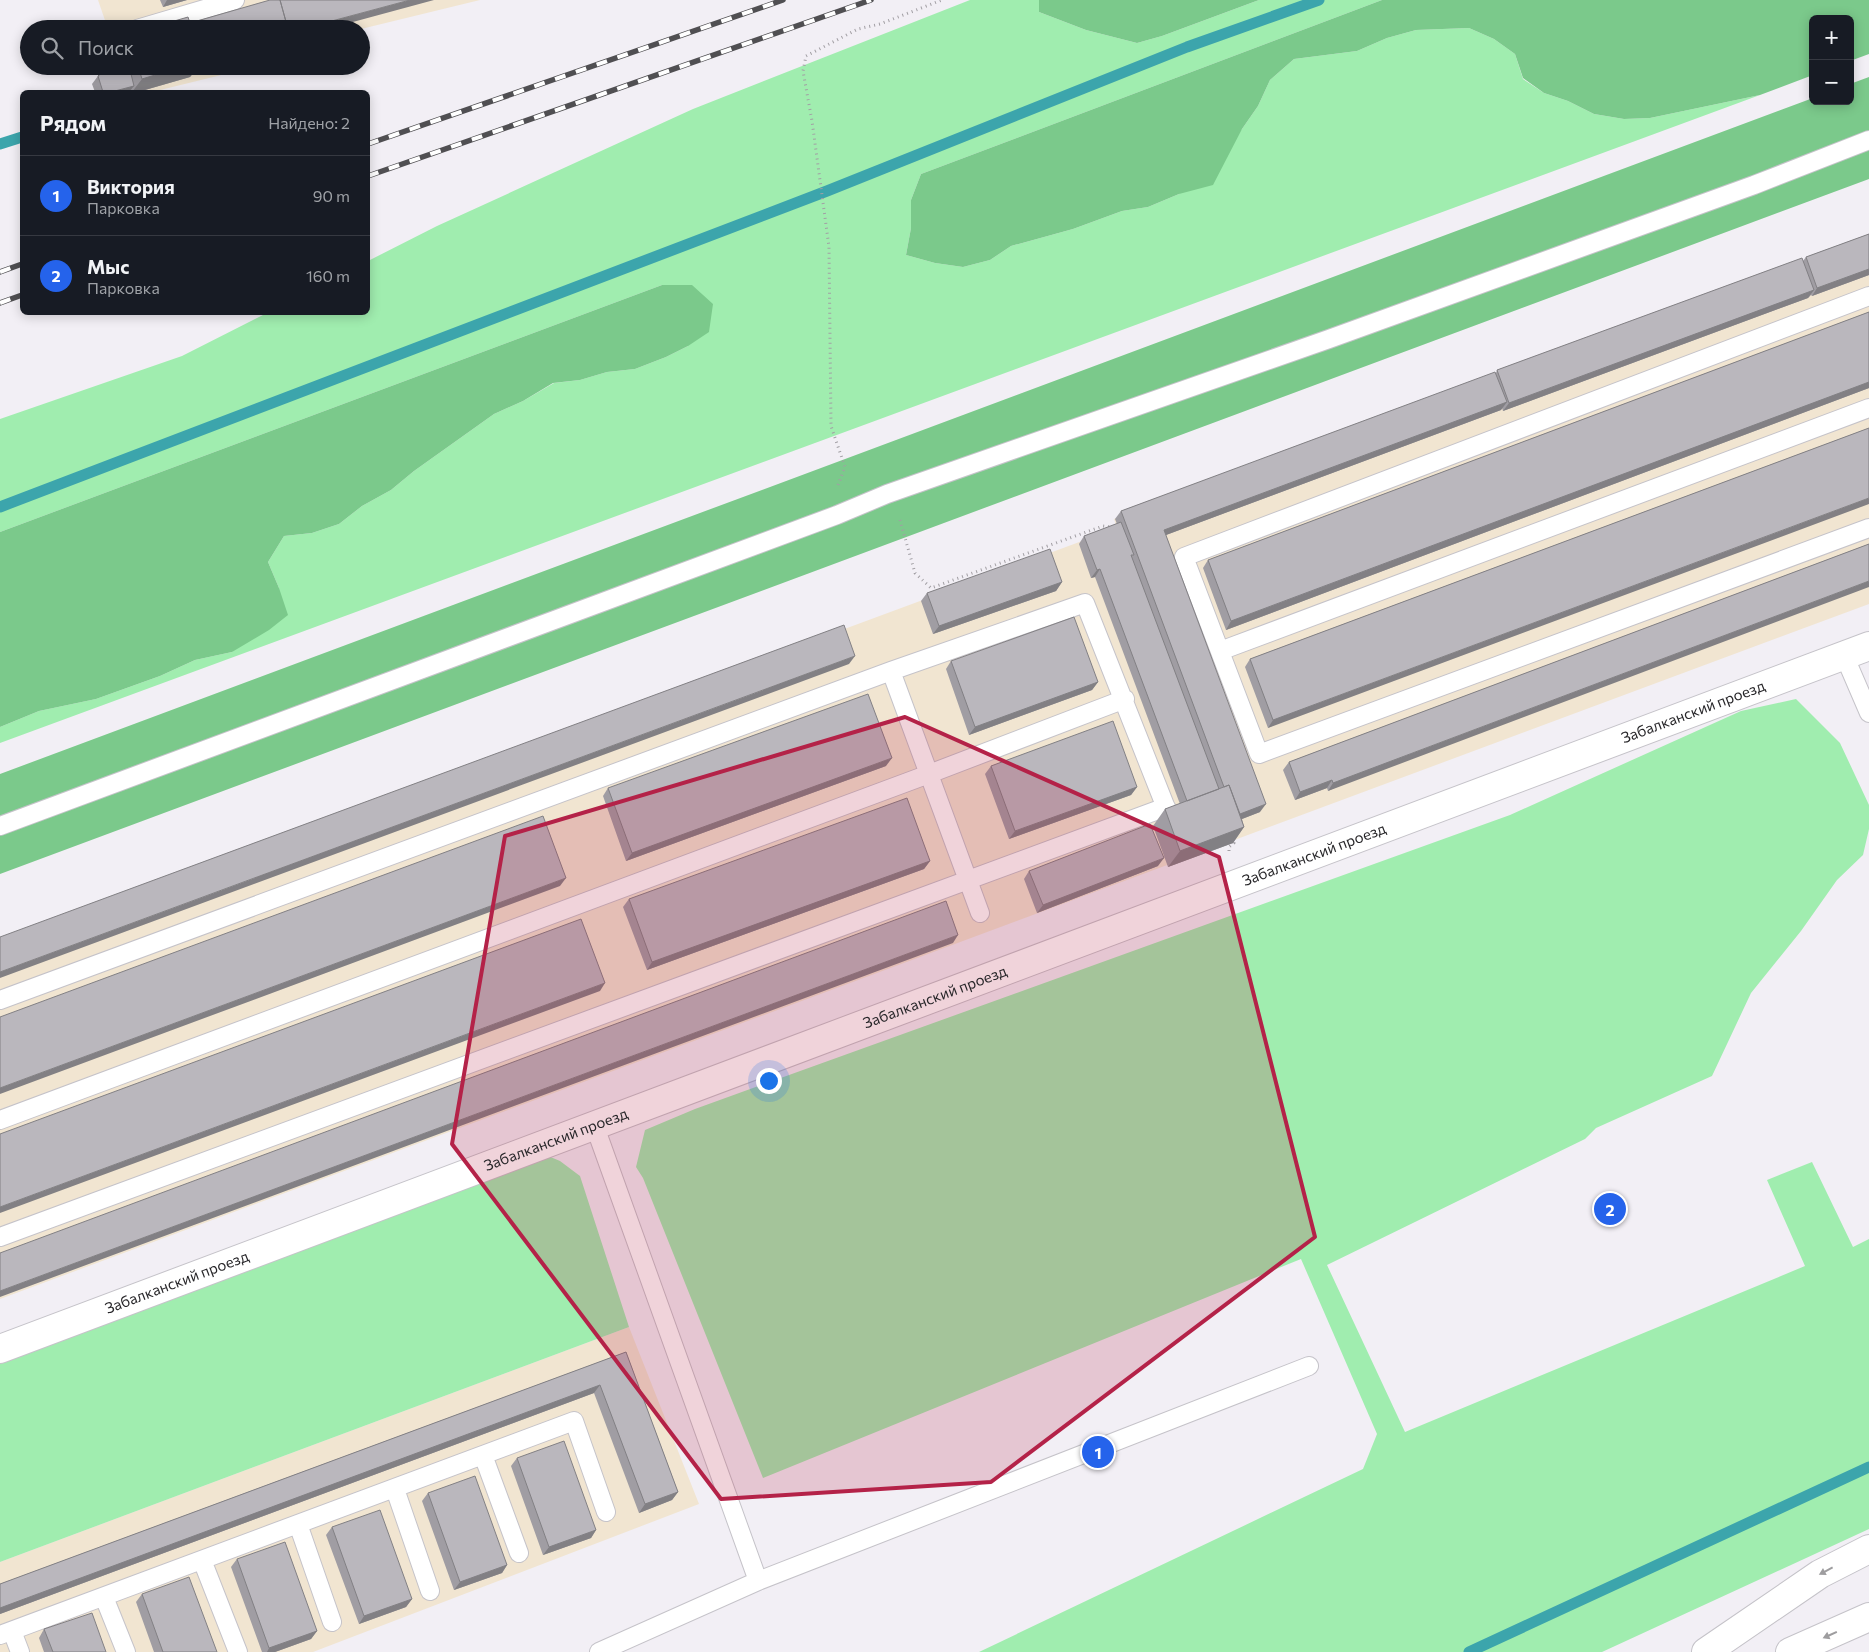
<!DOCTYPE html>
<html lang="ru">
<head>
<meta charset="utf-8">
<style>
  body { margin:0; font-family:Commissioner,sans-serif; background:#242831; color:#f1f3f6 }
  .controls { position:absolute; right:15px; top:15px; display:grid; overflow:hidden; border-radius:8px; box-shadow:0 2px 12px #0003 }
  .controls button { width:45px; height:45px; display:grid; place-items:center; padding:0; border:0; border-bottom:1px solid #363941; background:#171b24; color:#f1f3f6; font:25px sans-serif }
  .you { position:absolute; left:768px; top:1080px; width:18px; height:18px; margin:-12px; border:4px solid #fff; border-radius:50%; background:#1a73e8; box-shadow:0 0 0 8px #1a73e833 }
  .badge { display:grid; place-items:center; width:32px; height:32px; border-radius:50%; background:#2563eb; color:#fff; font-size:16px; font-weight:700 }
  .pin { position:absolute; translate:-50% -50%; border:2px solid #fff; box-shadow:0 1px 5px #0006 }
  .list { margin:0; padding:0; list-style:none }
  h2 { display:flex; justify-content:space-between; align-items:center; height:65px; margin:0; padding:0 20px; font-size:21px }
  h2 small { font-size:16px; font-weight:400; color:#9ea1a6 }
  .list li { display:grid; grid-template-columns:32px 1fr auto; gap:15px; align-items:center; box-sizing:border-box; height:80px; padding:0 20px; border-top:1px solid #363941 }
  .list b { display:block; font-size:19px; white-space:nowrap }
  .list p { margin:0; font-size:16px; white-space:nowrap; color:#9ea1a6 }
  .list em { font-size:16px; font-style:normal; color:#9ea1a6 }
  .icon { flex:none; width:28px; height:28px; fill:none; stroke:currentColor; stroke-width:2; stroke-linecap:round; stroke-linejoin:round }
  .map { position:relative; flex:none; width:1869px; height:1652px; overflow:hidden }
  .search { position:absolute; background:#171b24; box-shadow:0 2px 12px #0003; left:20px; top:20px; width:350px; height:55px; display:flex; align-items:center; gap:12px; box-sizing:border-box; padding:0 18px; border-radius:28px; color:#9ea1a6; font-size:19px }
  .panel { position:absolute; background:#171b24; box-shadow:0 2px 12px #0003; left:20px; top:90px; width:350px; height:225px; border-radius:8px }
  .map>svg:first-child { display:block }
</style>
</head>
<body>
<div class="map">
<svg width="1869" height="1652" viewBox="0 0 1869 1652">
  <rect width="100%" height="100%" fill="#f2eff5"/>
  <path fill="#f1e5d1" d="M98 0H480L361 29H108Z
    M120 66H258L152 92H129Z
    M1869 237V604L0 1299V942L1117 528 1114 519Z
    M629 1327 699 1504 313 1652H0V1562Z"/>
  <path fill="#a0edaf" d="M970 0H1039V12L1086 30 1137 43 1162 36 1259 0H1382L921 174 911 200V228L906 255 935 263 963 267 990 260 1011 246 1073 229 1122 211 1148 207 1179 194 1242 129 1258 106 1270 80 1294 59 1357 51 1387 38 1416 30 1469 28 1494 39 1515 54 1523 79 1544 93 1568 101 1594 114 1624 119 1650 118 1760 95 0 743V727L39 711 96 699 160 676 195 660 232 652 279 588 268 562 284 536 312 533 339 524 362 506 391 490 414 471 494 414 523 401 554 383 580 380 607 372 635 369 666 357 688 346 662 285 0 532V419L182 356 267 313 368 312V261L437 226 693 109Z
    M1796 699 1840 743 1869 805V829L1863 855 1837 880 1801 931 1751 993 1712 1076 1596 1128 1585 1139 1327 1265 1405 1432 1805 1266 1767 1180 1812 1162 1853 1247 1869 1239V1529L1602 1652H979L1363 1469 1377 1434 1301 1259 763 1478 643 1178 636 1167 645 1130 695 1109 1510 815 1741 711Z
    M548 1156 560 1161 580 1176 629 1327 0 1562V1360Z"/>
  <path fill="#7bc98b" d="M1039 0H1259L1162 36 1137 43 1086 30 1039 12Z
    M1382 0H1869V54L1850 61V19H1813V75L1760 95 1650 118 1624 119 1594 114 1568 101 1544 93 1523 78 1515 54 1494 39 1469 28 1416 30 1387 38 1357 51 1294 59 1270 80 1258 106 1242 129 1213 185 1179 194 1148 207 1122 211 1073 229 1011 246 990 260 963 267 935 263 906 255 911 228V200L921 174Z
    M1869 77V179L0 874V774L1813 98V101H1850V84Z
    M662 285H692L713 304 709 332 688 346 666 357 635 369 607 372 580 380 553 383 523 401 494 414 414 471 391 490 362 506 339 524 312 533 284 536 268 562 279 588 288 615 269 630 232 652 195 660 160 676 96 699 39 711 0 727V532Z"/>
  <g fill="none" stroke-linecap="round" stroke-linejoin="round">
    <path stroke="#3ca5ac" stroke-width="11" d="M0 144 22 137
      M0 507 827 191 1187 47 1319 0
      M1469 1652 1869 1467"/>
    <defs>
      <path id="service" d="M137 29 235 0
        M1869 296 1184 557 1259 754 1869 528
        M1220 651 1869 408
        M1844 655 1869 713
        M891 671 980 913
        M0 826 837 515 887 494 1329 339 1754 185 1869 140
        M0 1000 891 671 1085 603 1170 818
        M0 1120 929 774 1125 699
        M594 1124 758 1581
        M0 1237 1166 807
        M483 1455 519 1553
        M395 1489 430 1591
        M298 1524 332 1622
        M202 1560 238 1652
        M104 1597 126 1652
        M12 1631 20 1652
        M0 1635 574 1421 606 1512
        M599 1652 758 1581 1309 1366"/>
      <g id="minor">
        <path id="s1" d="M0 1349 1869 646"/>
      </g>
      <path id="primary" d="M1706 1652 1820 1574 1869 1549"/>
      <path id="motorway" d="M1790 1652 1869 1617"/>
    </defs>
    <use href="#service" stroke="#c5c3c9" stroke-width="20"/>
    <use href="#minor" stroke="#c5c3c9" stroke-width="30"/>
    <use href="#primary" stroke="#c5c3c9" stroke-width="30"/>
    <use href="#motorway" stroke="#c5c3c9" stroke-width="30"/>
    <path stroke="#a29fa4" stroke-width="3" stroke-dasharray="1 4" stroke-linecap="butt" d="M838 485 845 467 831 426 829 247 812 121 803 71 806 56 858 29 880 24 942 0
      M900 520 915 573 931 588 1103 526 1112 527
      M1229 851V847L1234 843 1232 838"/>
    <use href="#service" stroke="#fff" stroke-width="18"/>
    <use href="#minor" stroke="#fff" stroke-width="28"/>
    <use href="#primary" stroke="#fff" stroke-width="28"/>
    <use href="#motorway" stroke="#fff" stroke-width="28"/>
    <defs>
      <path id="rail" d="M368 144 783 0
        M368 176 871 0
        M0 272 22 264
        M0 303 22 295"/>
    </defs>
    <use href="#rail" stroke="#504f52" stroke-width="5.5"/>
    <use href="#rail" stroke="#fff" stroke-width="4" stroke-dasharray="11" stroke-linecap="butt"/>
  </g>
  <path fill="#a09da3" d="M160 0H187L163 7Z
    M110 66H211L195 71 190 77 138 92H95L92 84 98 76Z
    M1869 234V275L1812 296 1811 295 1808 298 1503 411 1502 408 1501 410 1166 535 1260 812 1242 819 1244 827 1233 843 1168 867 1153 826 1165 809 1180 804 1095 577 1091 578 1079 544 1084 536 1117 524 1115 519 1121 511 1496 373 1497 370 1803 261 1806 257Z
    M1869 312V388L1226 630 1203 568 1208 560Z
    M1869 428 1268 728 1245 667 1250 659Z
    M1869 544 1328 791 1327 788 1295 800 1283 770 1289 762Z
    M1062 582 1056 591 933 634 921 601 927 593Z
    M951 661 1098 682 1092 690 969 735 946 669Z
    M886 766 626 861 603 796 608 788Z
    M991 766 1137 787 1131 795 1009 839 985 774Z
    M930 861 924 869 647 970 623 907 629 899Z
    M1158 866 1037 913 1024 879 1029 871Z
    M626 1352 678 1492 672 1500 639 1513 594 1393 0 1614V1584Z
    M517 1458 596 1530 591 1538 543 1555 511 1466Z
    M428 1493 507 1565 502 1573 454 1590 422 1501Z
    M332 1527 412 1599 406 1607 359 1624 326 1535Z
    M237 1559 317 1631 311 1639 275 1652H262L231 1567Z
    M142 1594 217 1652H154L136 1602Z
    M44 1629 106 1652H44L39 1638Z"/>
  <path fill="#828084" d="M167 0H187L163 7Z
    M410 0H434L327 29H302Z
    M184 66H211L195 71 190 77 138 92H132L142 79Z
    M134 86 129 92H111Z
    M1869 269V275L1812 296 1817 288Z
    M1814 290 1808 298 1503 411 1509 403Z
    M1869 382V388L1226 630 1231 621Z
    M1507 402 1501 410 1158 538 1164 530Z
    M1869 498V504L1268 728 1273 720Z
    M1100 569 1095 577 1091 578 1097 570Z
    M1869 581V587L1328 791 1333 783Z
    M1062 582 1056 591 933 634 939 626Z
    M855 656 849 664 0 978V972Z
    M1098 682 1092 690 969 735 975 727Z
    M892 758 886 766 626 861 632 853Z
    M1332 780 1327 788 1295 800 1300 792Z
    M1137 787 1131 795 1009 839 1015 831Z
    M1266 804 1260 812 1229 824 1234 816Z
    M1244 827 1233 843 1168 867 1180 851Z
    M1164 858 1158 866 1037 913 1043 905Z
    M930 861 924 869 647 970 652 962Z
    M566 878 560 886 0 1094V1088Z
    M958 935 953 943 0 1297V1291Z
    M605 983 600 991 0 1213V1207Z
    M600 1385 594 1393 0 1614V1608Z
    M678 1492 672 1500 639 1513 645 1504Z
    M596 1530 591 1538 543 1555 549 1547Z
    M507 1565 502 1573 454 1590 460 1582Z
    M412 1599 406 1607 359 1624 364 1616Z
    M317 1631 311 1639 275 1652H267L269 1648Z"/>
  <path fill="#bab7bd" stroke="#828084" d="M270 0H280L288 29H147L188 17 190 23Z
    M280 0H410L302 29H288Z
    M110 66H129L134 86 111 92H103L98 76Z
    M138 66H184L142 79Z
    M1869 234V269L1817 288 1806 257Z
    M1802 258 1814 290 1509 403 1497 370Z
    M1869 312V382L1231 621 1208 560Z
    M1495 372 1507 402 1164 530 1266 804 1240 814 1229 785 1224 787 1121 511Z
    M1869 428V498L1273 720 1250 659Z
    M1121 522 1134 555H1131L1219 789 1187 801 1100 569 1097 570 1084 536Z
    M1869 544V581L1333 783 1332 780 1300 792 1289 762Z
    M1050 549 1062 582 939 626 927 593Z
    M1074 617 1098 682 975 727 951 661Z
    M844 625 855 656 0 972V937Z
    M868 694 892 758 632 853 608 788Z
    M1113 721 1137 787 1015 831 991 766Z
    M1229 785 1244 827 1180 851 1165 809Z
    M907 798 930 861 652 962 629 899Z
    M543 816 566 878 0 1088V1017Z
    M1150 824 1164 858 1043 905 1029 871Z
    M946 901 958 935 0 1291V1253Z
    M581 919 605 983 0 1207V1134Z
    M626 1352 678 1492 645 1504 600 1385 0 1608V1584Z
    M564 1441 596 1530 549 1547 517 1458Z
    M475 1476 507 1565 460 1582 428 1493Z
    M380 1510 412 1599 364 1616 332 1527Z
    M285 1542 317 1631 269 1648 237 1559Z
    M189 1577 217 1652H163L142 1594Z
    M92 1613 106 1652H53L44 1629Z"/>
  <defs><path id="oneway-solid" d="M-6-.8H1V-3.2L6.5 0L1 3.2V.8H-6Z" transform="scale(1.25)"/></defs>
  <g fill="#9e9d9f">
    <use href="#oneway-solid" transform="translate(1826 1571) rotate(152)"/>
    <use href="#oneway-solid" transform="translate(1830 1635) rotate(156)"/>
  </g>
  <path fill="#b42248" fill-opacity="0.2" stroke="#b42248" stroke-width="4" stroke-linejoin="round" d="M905 717 1219 857 1315 1237 991 1482 721 1499 452 1144 505 836Z"/>
  <g text-anchor="middle" stroke-width="5" stroke-linejoin="round" paint-order="stroke">
    <g font-size="15" fill="#272629" stroke="#fff">
      <text dy="5" stroke="none"><textPath href="#s1" startOffset="1809">Забалканский проезд</textPath></text>
      <text dy="5" stroke="none"><textPath href="#s1" startOffset="1404">Забалканский проезд</textPath></text>
      <text dy="5" stroke="none"><textPath href="#s1" startOffset="999">Забалканский проезд</textPath></text>
      <text dy="5" stroke="none"><textPath href="#s1" startOffset="594">Забалканский проезд</textPath></text>
      <text dy="5" stroke="none"><textPath href="#s1" startOffset="189">Забалканский проезд</textPath></text>
    </g>
  </g>
</svg>
<div class="controls">
<button>+</button>
<button>−</button>
</div>
<div class="you"></div>
<div class="pin badge" style="left:1098px;top:1452px">1</div>
<div class="pin badge" style="left:1610px;top:1209px">2</div>
<div class="search"><svg class="icon" aria-label="search" viewBox="0 0 24 24"><circle cx="10" cy="10" r="6"/><path d="M15 15l6 6"/></svg>Поиск</div>
<section class="panel">
<h2>Рядом<small>Найдено: 2</small></h2>
<ul class="list">
<li><span class="badge">1</span><div><b>Виктория</b><p>Парковка</p></div><em>90 m</em></li>
<li><span class="badge">2</span><div><b>Мыс</b><p>Парковка</p></div><em>160 m</em></li>
</ul>
</section>
</div>
</body>
</html>
